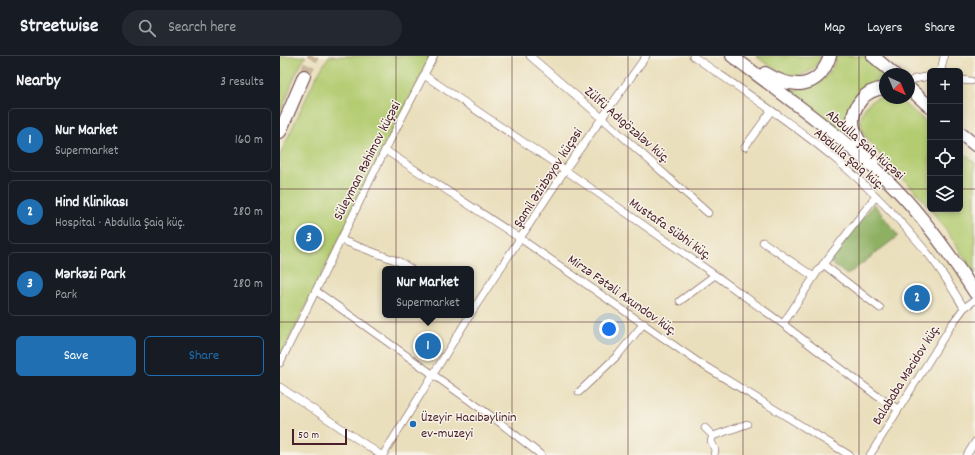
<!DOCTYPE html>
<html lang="en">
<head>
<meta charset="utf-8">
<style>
  body { margin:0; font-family:Dekko,sans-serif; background:#242831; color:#f1f3f6 }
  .controls { position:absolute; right:12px; top:12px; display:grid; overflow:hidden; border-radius:6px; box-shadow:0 2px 6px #0003 }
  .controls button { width:36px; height:36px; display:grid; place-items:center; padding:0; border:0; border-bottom:1px solid #363941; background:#171b24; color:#f1f3f6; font:20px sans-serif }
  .compass { position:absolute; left:599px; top:12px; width:36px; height:36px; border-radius:50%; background:#171b24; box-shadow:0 2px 6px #0003; rotate:136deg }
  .scale { position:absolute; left:12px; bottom:10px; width:55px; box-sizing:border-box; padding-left:4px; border:2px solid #4a1f2b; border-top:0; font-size:11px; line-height:14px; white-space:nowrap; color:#4a1f2b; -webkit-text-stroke:3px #f7f3e8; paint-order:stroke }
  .you { position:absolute; left:329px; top:273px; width:14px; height:14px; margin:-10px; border:3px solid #fff; border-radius:50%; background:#1a73e8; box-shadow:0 0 0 6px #1a73e833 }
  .badge { display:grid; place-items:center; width:26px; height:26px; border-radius:50%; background:#1f6fb2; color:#fff; font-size:13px; font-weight:700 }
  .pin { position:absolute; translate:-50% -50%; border:2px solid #fff; box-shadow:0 1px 4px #0006 }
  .popup { position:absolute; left:102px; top:210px; width:92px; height:52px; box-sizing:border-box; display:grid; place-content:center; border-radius:6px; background:#171b24; filter:drop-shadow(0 1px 3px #0005); font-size:13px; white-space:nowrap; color:#9ea1a6 }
  .popup b { font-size:15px; color:#f1f3f6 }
  .popup::after { content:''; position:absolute; left:50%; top:100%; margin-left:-8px; border:8px solid transparent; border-top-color:#171b24 }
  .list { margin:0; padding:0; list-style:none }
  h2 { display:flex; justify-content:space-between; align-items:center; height:52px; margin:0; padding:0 16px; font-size:17px }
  h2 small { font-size:13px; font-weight:400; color:#9ea1a6 }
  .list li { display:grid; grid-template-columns:26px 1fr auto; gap:12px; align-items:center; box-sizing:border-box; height:64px; margin:0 8px 8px; padding:0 8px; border:1px solid #363941; border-radius:6px }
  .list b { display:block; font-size:15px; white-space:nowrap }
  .list p { margin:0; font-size:13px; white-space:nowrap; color:#9ea1a6 }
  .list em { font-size:13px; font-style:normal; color:#9ea1a6 }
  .actions { display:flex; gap:8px; padding:12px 16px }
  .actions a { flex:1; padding:9px 0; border:1px solid #1f6fb2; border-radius:6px; text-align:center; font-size:14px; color:#1f6fb2 }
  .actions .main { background:#1f6fb2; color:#fff }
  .icon { flex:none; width:22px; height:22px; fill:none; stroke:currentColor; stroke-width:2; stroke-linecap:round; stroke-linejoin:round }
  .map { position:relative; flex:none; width:695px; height:399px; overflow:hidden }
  header { display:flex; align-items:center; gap:24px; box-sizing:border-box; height:56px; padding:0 20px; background:#171b24; border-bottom:1px solid #363941 }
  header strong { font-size:19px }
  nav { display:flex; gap:22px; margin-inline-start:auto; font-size:14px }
  .search { width:280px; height:36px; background:#242831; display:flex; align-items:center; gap:10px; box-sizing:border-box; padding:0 14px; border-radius:22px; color:#9ea1a6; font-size:15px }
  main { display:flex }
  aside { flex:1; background:#171b24 }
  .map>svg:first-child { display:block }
</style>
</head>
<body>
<header>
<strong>Streetwise</strong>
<div class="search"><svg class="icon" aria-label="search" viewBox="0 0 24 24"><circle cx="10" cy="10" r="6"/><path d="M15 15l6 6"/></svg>Search here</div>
<nav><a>Map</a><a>Layers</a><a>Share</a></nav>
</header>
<main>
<aside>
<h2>Nearby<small>3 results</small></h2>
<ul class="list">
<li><span class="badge">1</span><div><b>Nur Market</b><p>Supermarket</p></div><em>160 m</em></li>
<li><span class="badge">2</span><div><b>Hind Klinikası</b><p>Hospital · Abdulla Şaiq küç.</p></div><em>280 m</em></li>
<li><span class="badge">3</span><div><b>Mərkəzi Park</b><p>Park</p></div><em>280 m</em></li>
</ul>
<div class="actions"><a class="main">Save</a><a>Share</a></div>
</aside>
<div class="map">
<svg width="695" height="399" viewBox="0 0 695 399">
  <rect width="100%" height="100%" fill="#f7f3e8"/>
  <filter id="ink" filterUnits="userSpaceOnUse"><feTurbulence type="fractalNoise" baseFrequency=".025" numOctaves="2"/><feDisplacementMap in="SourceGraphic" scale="8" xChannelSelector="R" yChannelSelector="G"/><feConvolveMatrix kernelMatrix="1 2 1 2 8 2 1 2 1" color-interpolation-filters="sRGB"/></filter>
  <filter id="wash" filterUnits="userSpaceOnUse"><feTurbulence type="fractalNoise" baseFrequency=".012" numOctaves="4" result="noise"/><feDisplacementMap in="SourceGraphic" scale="16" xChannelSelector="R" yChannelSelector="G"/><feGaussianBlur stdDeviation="0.9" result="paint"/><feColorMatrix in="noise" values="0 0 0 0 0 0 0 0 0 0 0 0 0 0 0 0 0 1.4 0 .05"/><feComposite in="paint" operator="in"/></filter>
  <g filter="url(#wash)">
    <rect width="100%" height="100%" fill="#eadfbc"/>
    <path fill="#b3cc71" stroke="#7e764e" d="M0 0H26L16 17 0 58Z
      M49 0H151L0 301V99L34 25Z
      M476 0H541C539 6 535 11 530 15 510 28 491 11 476 0Z
      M557 0H586L607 18H605V25C572 32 561 56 573 87L503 32C530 36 549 27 557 0Z
      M605 40V42H617L650 69V153H680V94L695 107V218C678 191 661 165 640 140 627 125 587 90 582 73 577 57 589 42 605 40Z"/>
    <path fill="#8eb063" stroke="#6c6847" d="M594 148 618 180 567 219 548 205Z"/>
  </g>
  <g filter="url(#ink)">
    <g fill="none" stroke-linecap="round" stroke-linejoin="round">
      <path stroke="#cab99f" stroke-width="12" stroke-dasharray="12 6" stroke-linecap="butt" d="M24 20 34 0"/>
      <defs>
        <path id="minor" d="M250 0 321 61 428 157
          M413 0C462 34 514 68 560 107 592 134 622 166 649 199 662 215 673 234 684 252
          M661 15 664 0
          M144 19 285 114 435 219 503 268 597 340 618 353
          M680 24 691 25
          M629 27 634 23 650 20
          M465 91 491 55
          M105 94 241 183 418 306 569 399
          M61 184 120 206 131 213
          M483 186 534 221
          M543 208 600 252
          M36 235 214 362 261 399
          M400 245 435 219
          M191 257 285 114 366 0
          M503 268 538 215 596 140
          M0 307 105 94 154 0
          M0 331 101 399
          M299 336 338 299 364 267
          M425 372 433 380
          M103 399 190 259
          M434 399 435 394 431 385 433 380 467 368
          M590 399 672 268 684 252 695 244
          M687 399 695 386"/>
        <path id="primary" d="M452 0C505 40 560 79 608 125 642 158 670 198 695 237
          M593 0 614 18
          M485 17C512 33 538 35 550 0
          M629 32 650 51
          M0 76 24 20
          M680 77 695 89
          M593 105C579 86 563 66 581 44 587 36 595 33 605 32"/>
      </defs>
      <use href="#minor" stroke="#623c41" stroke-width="8"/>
      <use href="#primary" stroke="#623c41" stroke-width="14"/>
      <use href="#minor" stroke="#fff" stroke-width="7"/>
      <use href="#primary" stroke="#fff" stroke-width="12"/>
    </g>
  </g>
  <path fill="none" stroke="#4a1f2b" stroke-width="1" stroke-opacity="0.55" d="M116 0V399M232 0V399M348 0V399M463 0V399M579 0V399M0 133H650M680 133H695M0 266H695"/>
  <circle fill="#1f6fb2" stroke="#f7f3e8" stroke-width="1.5" cx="133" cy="368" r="4"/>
  <g text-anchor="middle" stroke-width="3" stroke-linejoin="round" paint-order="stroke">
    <g font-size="14" fill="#4a1f2b" stroke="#f7f3e8">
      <text transform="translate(348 68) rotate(41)" y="5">Zülfü Adıgözələv küç.</text>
      <text transform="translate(586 88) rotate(41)" y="5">Abdulla Şaiq küçəsi</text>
      <text transform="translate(570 102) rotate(40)" y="5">Abdulla Şaiq küç.</text>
      <text transform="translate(86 104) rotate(-63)" y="5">Süleyman Rəhimov küçəsi</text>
      <text transform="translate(267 121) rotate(-57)" y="5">Şamil Əzizbəyov küçəsi</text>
      <text transform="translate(391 172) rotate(35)" y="5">Mustafa Sübhi küç.</text>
      <text transform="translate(343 238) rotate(35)" y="5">Mirzə Fətəli Axundov küç.</text>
      <text transform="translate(625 318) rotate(-58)" y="5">Balababa Məcidov küç.</text>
    </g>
    <g font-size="14" fill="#4a1f2b" stroke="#f7f3e8" text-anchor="start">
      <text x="141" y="365">Üzeyir Hacıbəylinin<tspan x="141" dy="16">ev-muzeyi</tspan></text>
    </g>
  </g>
</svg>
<div class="controls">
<button>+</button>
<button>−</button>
<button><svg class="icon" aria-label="locate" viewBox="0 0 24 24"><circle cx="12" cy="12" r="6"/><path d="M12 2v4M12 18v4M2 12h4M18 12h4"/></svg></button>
<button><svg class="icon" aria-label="layers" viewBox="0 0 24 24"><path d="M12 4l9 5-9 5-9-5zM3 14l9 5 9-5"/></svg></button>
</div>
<svg class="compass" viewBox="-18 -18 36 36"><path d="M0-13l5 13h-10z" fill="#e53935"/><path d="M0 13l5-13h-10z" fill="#9ea1a6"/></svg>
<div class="scale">50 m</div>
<div class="you"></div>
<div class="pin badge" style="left:148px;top:290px">1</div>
<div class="popup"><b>Nur Market</b>Supermarket</div>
<div class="pin badge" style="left:637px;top:242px">2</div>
<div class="pin badge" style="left:29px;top:182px">3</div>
</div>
</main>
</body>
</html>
